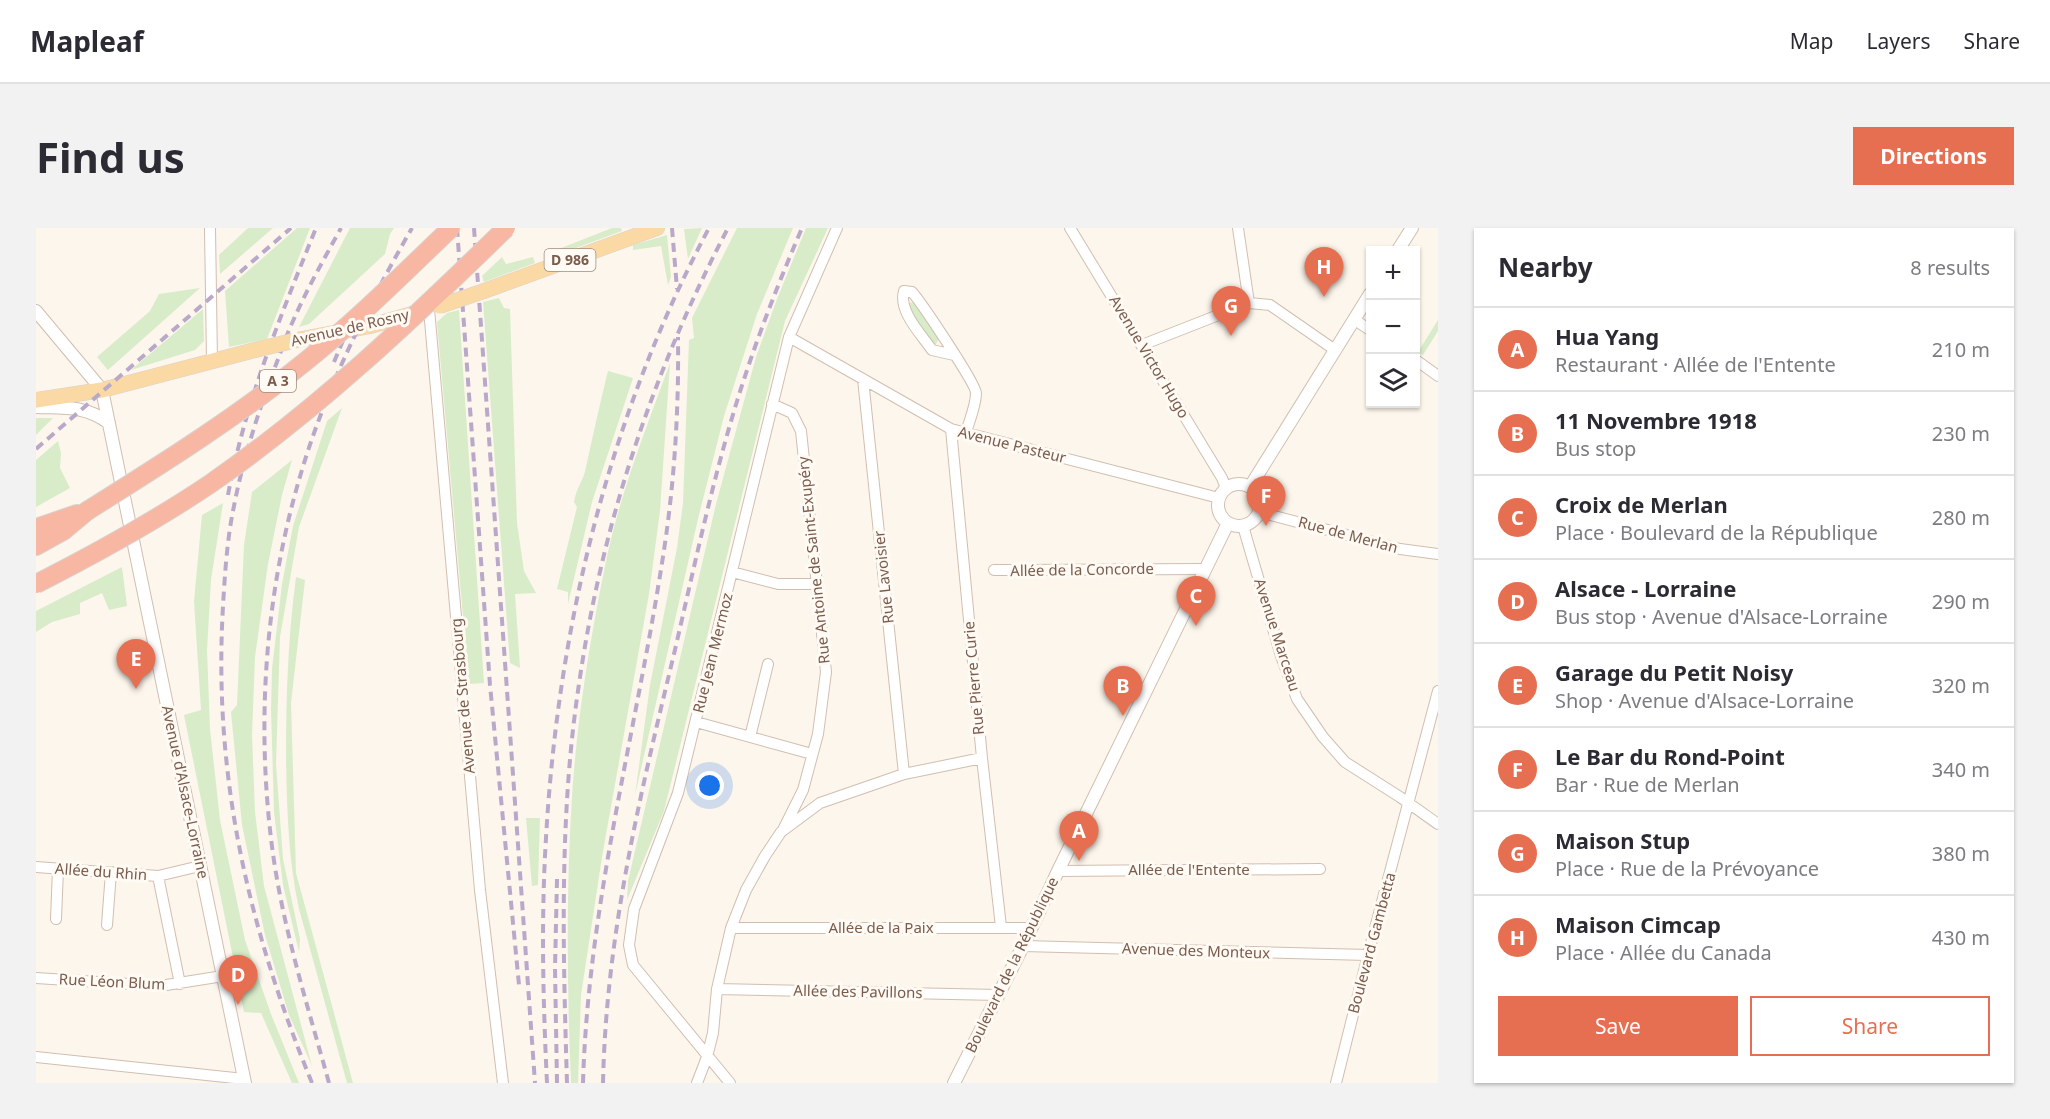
<!DOCTYPE html>
<html lang="en">
<head>
<meta charset="utf-8">
<style>
  body { margin:0; font-family:"Noto Sans",sans-serif; background:#f2f2f3; color:#2b2b33 }
  .controls { position:absolute; right:18px; top:18px; display:grid; overflow:hidden; border-radius:0px; box-shadow:0 2px 4px #0004 }
  .controls button { width:54px; height:54px; display:grid; place-items:center; padding:0; border:0; border-bottom:2px solid #e1e1e2; background:#fff; color:#2b2b33; font:30px sans-serif }
  .you { position:absolute; left:674px; top:558px; width:21px; height:21px; margin:-15px; border:4px solid #fff; border-radius:50%; background:#1a73e8; box-shadow:0 0 0 9px #1a73e833 }
  .badge { display:grid; place-items:center; width:39px; height:39px; border-radius:50%; background:#e76f51; color:#fff; font-size:20px; font-weight:700 }
  .pin { position:absolute; translate:-50% -50px; filter:drop-shadow(0 2px 3px #0008) }
  .pin::after { content:''; position:absolute; top:32px; width:21px; height:18px; background:inherit; clip-path:polygon(0 0,100% 0,50% 100%) }
  .list { margin:0; padding:0; list-style:none }
  h2 { display:flex; justify-content:space-between; align-items:center; height:78px; margin:0; padding:0 24px; font-size:26px }
  h2 small { font-size:20px; font-weight:400; color:#7c7c81 }
  .list li { display:grid; grid-template-columns:39px 1fr auto; gap:18px; align-items:center; box-sizing:border-box; height:84px; padding:0 24px; border-top:2px solid #e1e1e2 }
  .list b { display:block; font-size:22px; white-space:nowrap }
  .list p { margin:0; font-size:20px; white-space:nowrap; color:#7c7c81 }
  .list em { font-size:20px; font-style:normal; color:#7c7c81 }
  .actions { display:flex; gap:12px; padding:18px 24px }
  .actions a { flex:1; padding:14px 0; border:2px solid #e76f51; border-radius:0px; text-align:center; font-size:21px; color:#e76f51 }
  .actions .main { background:#e76f51; color:#fff }
  .icon { flex:none; width:33px; height:33px; fill:none; stroke:currentColor; stroke-width:2; stroke-linecap:round; stroke-linejoin:round }
  .map { position:relative; flex:none; width:1402px; height:855px; overflow:hidden; border-radius:0px }
  header { display:flex; align-items:center; gap:36px; box-sizing:border-box; height:84px; padding:0 30px; background:#fff; border-bottom:2px solid #e1e1e2 }
  header strong { font-size:28px }
  nav { display:flex; gap:33px; margin-inline-start:auto; font-size:21px }
  .intro { display:flex; align-items:center; justify-content:space-between; box-sizing:border-box; height:144px; padding:0 36px }
  h1 { margin:0; font-size:42px }
  .button { padding:15px 27px; border-radius:0px; background:#e76f51; color:#fff; font-size:21px; font-weight:700 }
  main { display:flex; gap:36px; padding:0 36px }
  aside { flex:1; background:#fff; border-radius:0px; box-shadow:0 2px 4px #0004 }
  .map>svg:first-child { display:block }
</style>
</head>
<body>
<header>
<strong>Mapleaf</strong>
<nav><a>Map</a><a>Layers</a><a>Share</a></nav>
</header>
<div class="intro"><h1>Find us</h1><a class="button">Directions</a></div>
<main>
<div class="map">
<svg width="1402" height="855" viewBox="0 0 1402 855">
  <rect width="100%" height="100%" fill="#fdf6ec"/>
  <path fill="#d8ecc9" d="M212 0H237L184 46 183 27Z
    M261 0H274L231 111 193 119 189 63Z
    M314 0H358L354 6 349 26 273 96 263 99Z
    M576 0H585L586 3 521 27 520 22Z
    M666 0 652 31 648 1Z
    M701 0H757L721 86 688 188 662 291 599 567 614 457 641 320 647 275 653 112 658 110 656 90Z
    M770 0H792L749 93 628 583 591 672 592 653 680 276 720 129 741 71Z
    M631 7 635 49 632 57 625 18 597 22V17Z
    M466 29 470 36 497 29 499 35 448 54 446 48Z
    M164 60 72 142 61 129 114 83 123 66Z
    M463 70 468 80 474 81 481 295 488 343 500 365 479 366 484 440 474 435 447 74Z
    M879 74 903 110 900 116H896L872 81 873 75Z
    M167 81 168 113 159 122 95 142Z
    M423 82 448 455 433 456 401 94 411 85Z
    M1402 92V103L1387 127 1382 124Z
    M634 135 624 283 613 366 566 629 545 767 542 855H535C531 760 530 663 536 568 541 493 553 417 568 343 582 271 609 203 634 135Z
    M572 143 597 150 556 274 532 376V364L521 361 541 279 538 274C540 260 548 252 550 239 557 207 564 175 572 143Z
    M306 180 263 299 244 409 240 536 247 631 264 711 263 724 247 657 238 584 235 481 236 441 246 356 257 298 291 193Z
    M0 190H17L0 207Z
    M22 213 25 225 24 240 34 260 0 279V232Z
    M256 232 246 267 232 336 219 429 216 507 219 584 228 658 276 838 253 787 229 707 206 597 195 484 201 477 208 317 216 264Z
    M187 275 175 352 171 422 174 501 184 592 209 712 235 786 263 855H256L225 785 208 784 148 487 165 482 158 373 166 287Z
    M86 339 91 378 73 382 66 365 44 375V386L16 394 0 404V383Z
    M260 349 269 352 255 475 260 645 317 855H311L263 681C252 631 251 580 250 529 250 468 252 409 260 349Z
    M490 590H504L502 657 496 658Z"/>
  <g fill="none" stroke-linecap="round" stroke-linejoin="round">
    <defs>
      <path id="minor" d="M174 0 176 133
        M1034 0 1186 250 1190 260
        M1202 0 1213 75
        M393 81 444 662 467 855
        M1319 92 1334 102
        M753 109 915 201 1183 270
        M1106 117 1213 75 1234 77 1299 122
        M918 127 896 122C885 106 862 83 868 63L876 64C885 74 940 156 940 165 940 178 933 193 930 205
        M1380 132 1402 148
        M827 151 868 546
        M736 176 756 185 765 203 790 444 782 506 767 562 747 602
        M915 201 946 530 965 699
        M1223 284 1364 321 1402 326
        M1207 298 1245 428 1261 471 1287 509 1309 534 1364 569 1402 596
        M958 342 1170 341
        M696 344 742 356H782
        M660 494 776 526
        M714 509 732 436
        M0 639 122 648 164 638
        M1022 643 1284 641
        M122 648 144 756
        M20 691 22 641
        M71 697 75 644
        M695 700H996
        M987 718 1332 727
        M0 750 124 758 187 748
        M681 761 963 767
        M0 829 208 851
        M661 855 671 829 677 805 681 761 695 700 710 662 729 628 745 604 784 575 868 546 946 530
        M694 855 597 737 593 717 598 681 642 565 753 109 801 0
        M1300 855 1333 723 1402 463"/>
      <path id="tertiary" d="M1362 22 1376 0
        M0 83 66 162 209 855
        M0 179C28 180 49 177 73 195
        M1182 277a21 21 0 1 1 42 0a21 21 0 1 1-42 0Z
        M1214 259 1334 66
        M918 855 987 718 1022 643 1192 295"/>
      <path id="primary" d="M448 63 621 0
        M261 112 334 98 380 85
        M0 172 66 162 219 122"/>
      <path id="motorway" d="M0 300 41 286
        M0 318 27 303 51 283"/>
    </defs>
    <use href="#minor" stroke="#d1beb0" stroke-width="12"/>
    <use href="#tertiary" stroke="#d1beb0" stroke-width="14"/>
    <use href="#primary" stroke="#dad1cd" stroke-width="16"/>
    <use href="#motorway" stroke="#dad1cd" stroke-width="20"/>
    <use href="#minor" stroke="#fff" stroke-width="10"/>
    <use href="#tertiary" stroke="#fff" stroke-width="12"/>
    <use href="#primary" stroke="#fbd9a5" stroke-width="15"/>
    <use href="#motorway" stroke="#f7b7a3" stroke-width="18"/>
    <path stroke="#b9a8c9" stroke-width="4" stroke-dasharray="9 6" stroke-linecap="butt" d="M421 0 454 457 483 757
      M438 0 499 855
      M636 0 641 61
      M298 134 311 103 320 85
      M0 221 255 0
      M192 267C209 174 245 87 280 0
      M276 855C212 699 177 547 187 378 189 345 191 311 198 278 207 231 222 185 239 139 245 124 250 108 257 93 271 61 288 31 305 0
      M293 855C272 779 248 704 237 626 220 502 228 372 263 252 288 164 330 80 376 0
      M511 855C507 773 505 691 510 610 522 398 573 188 673 0
      M521 855 519 740 521 651
      M531 855C527 723 523 587 543 456 566 296 617 143 692 0
      M547 855C552 679 599 508 626 335 638 261 643 185 642 109
      M567 855C570 708 604 567 638 426 658 340 676 254 702 170 720 112 742 56 766 0"/>
    <defs>
      <path id="primary-bridge" d="M404 78 448 63
        M219 122 261 112"/>
      <path id="motorway-bridge" d="M51 283C126 236 201 189 270 133 321 92 368 45 415 0
        M0 356C59 326 119 293 174 256 281 182 377 91 470 0"/>
    </defs>
    <use href="#primary-bridge" stroke="#dad1cd" stroke-width="16" stroke-linecap="butt"/>
    <use href="#motorway-bridge" stroke="#dad1cd" stroke-width="20" stroke-linecap="butt"/>
    <use href="#primary-bridge" stroke="#fbd9a5" stroke-width="15"/>
    <use href="#motorway-bridge" stroke="#f7b7a3" stroke-width="18"/>
  </g>
  <g text-anchor="middle" stroke-width="6" stroke-linejoin="round" paint-order="stroke">
    <g fill="#fffaf3" stroke="#a28b7f" stroke-width="1.5">
      <rect x="508.5" y="21" width="51" height="22" rx="4.5"/>
      <rect x="224" y="142" width="36" height="22" rx="4.5"/>
    </g>
    <g font-size="14" font-weight="bold" fill="#7a5c4d">
      <text x="534" y="37">D 986</text>
      <text x="242" y="158">A 3</text>
    </g>
    <g font-size="15" fill="#7a5c4d" stroke="#fffaf3">
      <text transform="translate(314 100) rotate(-13)" y="5">Avenue de Rosny</text>
      <text transform="translate(1113 129) rotate(59)" y="5">Avenue Victor Hugo</text>
      <text transform="translate(976 217) rotate(14)" y="5">Avenue Pasteur</text>
      <text transform="translate(1312 307) rotate(15)" y="5">Rue de Merlan</text>
      <text transform="translate(778 332) rotate(-96)" y="5">Rue Antoine de Saint-Exupéry</text>
      <text transform="translate(1046 342) rotate(-1)" y="5">Allée de la Concorde</text>
      <text transform="translate(848 349) rotate(-96)" y="5">Rue Lavoisier</text>
      <text transform="translate(1241 407) rotate(72)" y="5">Avenue Marceau</text>
      <text transform="translate(677 425) rotate(-76)" y="5">Rue Jean Mermoz</text>
      <text transform="translate(938 450) rotate(-95)" y="5">Rue Pierre Curie</text>
      <text transform="translate(427 468) rotate(-95)" y="5">Avenue de Strasbourg</text>
      <text transform="translate(149 564) rotate(78)" y="5">Avenue d'Alsace-Lorraine</text>
      <text x="1153" y="647">Allée de l'Entente</text>
      <text transform="translate(65 644) rotate(4)" y="5">Allée du Rhin</text>
      <text x="845" y="705">Allée de la Paix</text>
      <text transform="translate(1336 715) rotate(-75)" y="5">Boulevard Gambetta</text>
      <text transform="translate(1160 723) rotate(2)" y="5">Avenue des Monteux</text>
      <text transform="translate(976 737) rotate(-64)" y="5">Boulevard de la République</text>
      <text transform="translate(76 754) rotate(3)" y="5">Rue Léon Blum</text>
      <text transform="translate(822 764) rotate(1)" y="5">Allée des Pavillons</text>
    </g>
  </g>
</svg>
<div class="controls">
<button>+</button>
<button>−</button>
<button><svg class="icon" aria-label="layers" viewBox="0 0 24 24"><path d="M12 4l9 5-9 5-9-5zM3 14l9 5 9-5"/></svg></button>
</div>
<div class="you"></div>
<div class="pin badge" style="left:1043px;top:633px">A</div>
<div class="pin badge" style="left:1087px;top:488px">B</div>
<div class="pin badge" style="left:1160px;top:398px">C</div>
<div class="pin badge" style="left:202px;top:777px">D</div>
<div class="pin badge" style="left:100px;top:461px">E</div>
<div class="pin badge" style="left:1230px;top:298px">F</div>
<div class="pin badge" style="left:1195px;top:108px">G</div>
<div class="pin badge" style="left:1288px;top:69px">H</div>
</div>
<aside>
<h2>Nearby<small>8 results</small></h2>
<ul class="list">
<li><span class="badge">A</span><div><b>Hua Yang</b><p>Restaurant · Allée de l'Entente</p></div><em>210 m</em></li>
<li><span class="badge">B</span><div><b>11 Novembre 1918</b><p>Bus stop</p></div><em>230 m</em></li>
<li><span class="badge">C</span><div><b>Croix de Merlan</b><p>Place · Boulevard de la République</p></div><em>280 m</em></li>
<li><span class="badge">D</span><div><b>Alsace - Lorraine</b><p>Bus stop · Avenue d'Alsace-Lorraine</p></div><em>290 m</em></li>
<li><span class="badge">E</span><div><b>Garage du Petit Noisy</b><p>Shop · Avenue d'Alsace-Lorraine</p></div><em>320 m</em></li>
<li><span class="badge">F</span><div><b>Le Bar du Rond-Point</b><p>Bar · Rue de Merlan</p></div><em>340 m</em></li>
<li><span class="badge">G</span><div><b>Maison Stup</b><p>Place · Rue de la Prévoyance</p></div><em>380 m</em></li>
<li><span class="badge">H</span><div><b>Maison Cimcap</b><p>Place · Allée du Canada</p></div><em>430 m</em></li>
</ul>
<div class="actions"><a class="main">Save</a><a>Share</a></div>
</aside>
</main>
</body>
</html>
